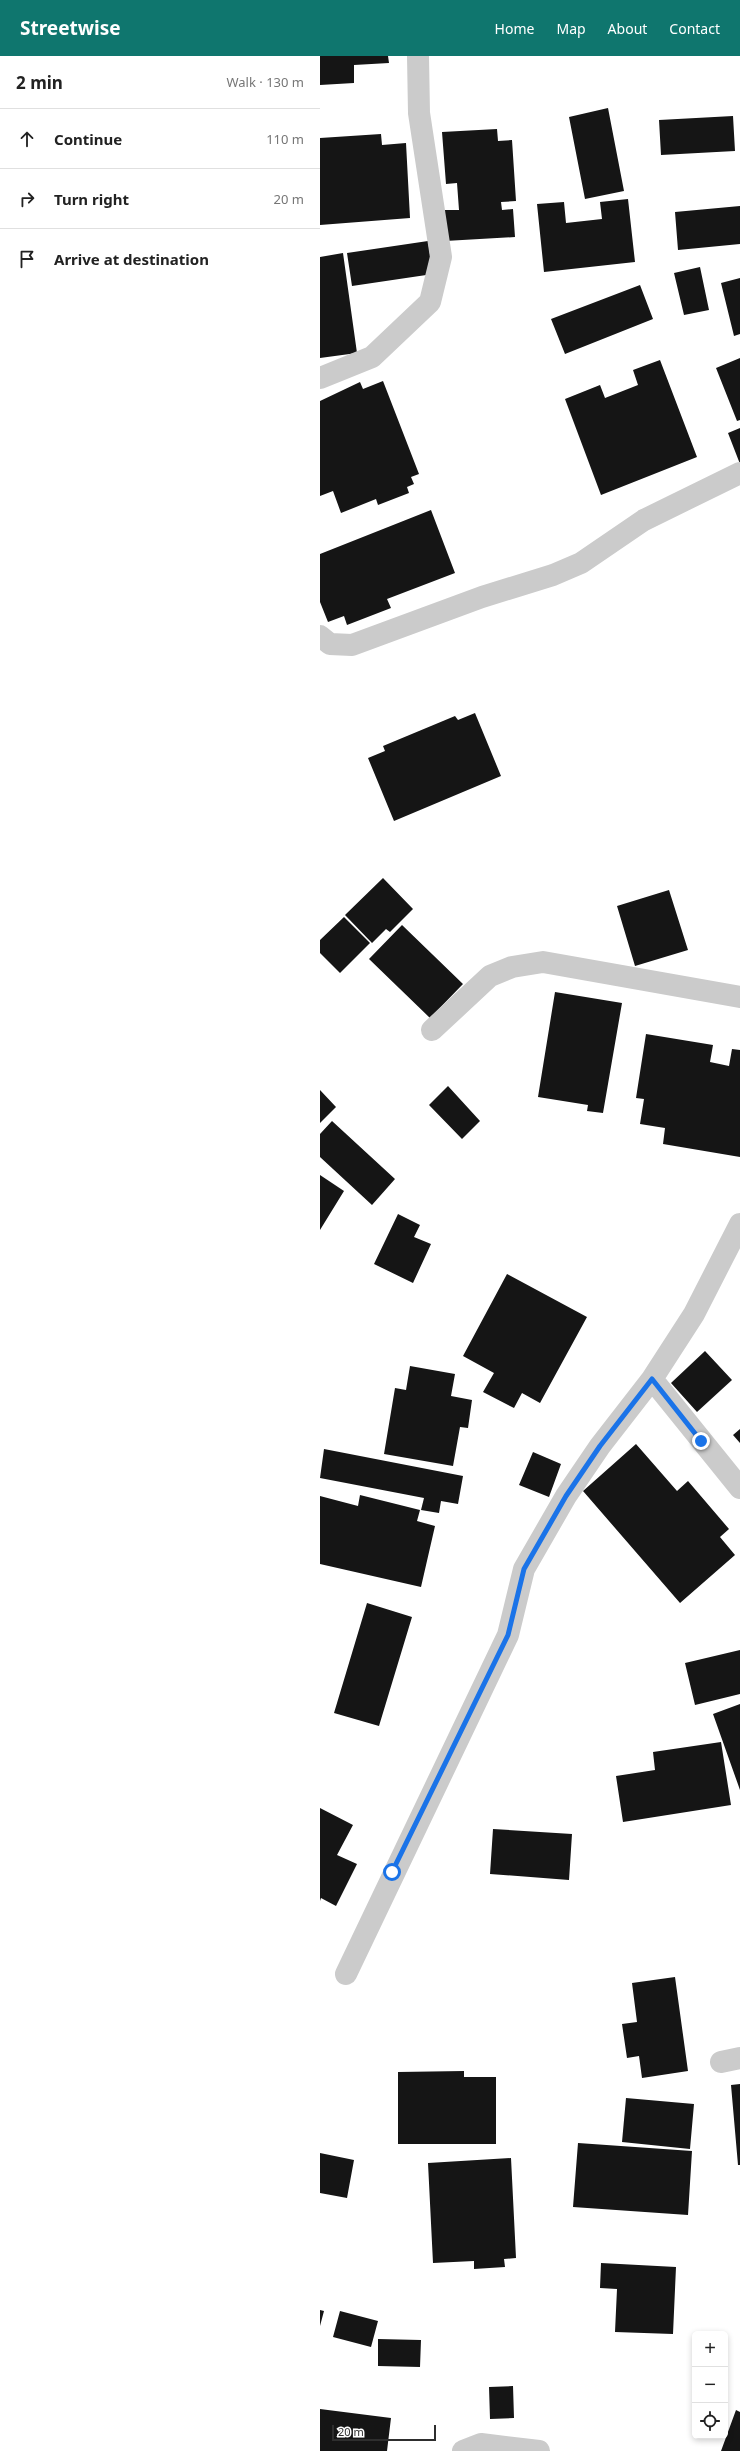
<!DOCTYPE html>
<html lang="en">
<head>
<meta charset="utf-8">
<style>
  body { margin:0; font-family:"Noto Sans",sans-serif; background:#f6f6f6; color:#222 }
  .controls { position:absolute; right:12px; bottom:12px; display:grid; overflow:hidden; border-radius:6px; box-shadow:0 2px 6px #0003 }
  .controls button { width:36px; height:36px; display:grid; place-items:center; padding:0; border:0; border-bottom:1px solid #e0e0e0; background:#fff; color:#222; font:20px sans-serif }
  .scale { position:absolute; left:12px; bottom:10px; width:104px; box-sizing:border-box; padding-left:4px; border:2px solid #2e2e2e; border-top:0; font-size:11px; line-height:14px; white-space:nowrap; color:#2e2e2e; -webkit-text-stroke:3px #fff; paint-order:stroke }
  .stop { position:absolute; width:12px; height:12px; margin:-9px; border:3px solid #1a73e8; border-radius:50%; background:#fff }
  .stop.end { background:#1a73e8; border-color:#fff; box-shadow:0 1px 4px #0008 }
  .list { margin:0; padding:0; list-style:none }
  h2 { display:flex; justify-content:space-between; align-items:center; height:52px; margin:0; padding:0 16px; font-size:17px }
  h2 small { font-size:13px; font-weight:400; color:#767676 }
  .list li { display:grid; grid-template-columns:26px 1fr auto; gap:12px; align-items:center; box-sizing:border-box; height:60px; padding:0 16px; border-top:1px solid #e0e0e0 }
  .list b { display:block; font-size:15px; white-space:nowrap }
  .list em { font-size:13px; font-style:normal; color:#767676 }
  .icon { flex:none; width:22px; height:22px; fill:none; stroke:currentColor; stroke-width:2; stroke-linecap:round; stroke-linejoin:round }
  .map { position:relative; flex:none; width:420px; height:2395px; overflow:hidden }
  header { display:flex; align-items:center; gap:24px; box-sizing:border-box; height:56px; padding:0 20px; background:#0f766e; color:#fff }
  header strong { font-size:19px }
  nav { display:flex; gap:22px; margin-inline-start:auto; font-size:14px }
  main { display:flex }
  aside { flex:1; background:#fff }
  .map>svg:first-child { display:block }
</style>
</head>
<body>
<header>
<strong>Streetwise</strong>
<nav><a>Home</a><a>Map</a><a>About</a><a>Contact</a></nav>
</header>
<main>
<aside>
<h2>2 min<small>Walk · 130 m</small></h2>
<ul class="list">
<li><svg class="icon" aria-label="ahead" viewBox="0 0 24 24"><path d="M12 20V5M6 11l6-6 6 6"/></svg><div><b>Continue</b></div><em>110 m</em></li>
<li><svg class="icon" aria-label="right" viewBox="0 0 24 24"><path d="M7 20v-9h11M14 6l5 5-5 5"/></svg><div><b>Turn right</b></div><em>20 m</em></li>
<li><svg class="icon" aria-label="arrive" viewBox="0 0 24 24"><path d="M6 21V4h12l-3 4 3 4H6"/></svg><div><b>Arrive at destination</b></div></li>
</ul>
</aside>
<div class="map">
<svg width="420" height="2395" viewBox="0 0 420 2395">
  <rect width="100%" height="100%" fill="#fff"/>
  <path fill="#151515" d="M0 0H68L69 7 34 9V27L0 29Z
    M288 52 304 135 265 143 249 61Z
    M413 60 415 95 341 99 339 64Z
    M177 73 178 85 192 84 196 145 181 146 182 154 193 153 195 181 125 185 123 154H139L137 127 126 128 122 76Z
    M61 78 62 89 86 87 90 162 0 169V82Z
    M308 143 315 206 224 216 217 148 244 146 246 167 282 163 280 146Z
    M420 150V188L358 194 355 156Z
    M108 185 113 218 32 230 27 197Z
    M23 197 37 297 0 302V201Z
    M380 211 389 254 364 259 354 217Z
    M420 222V278L414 280 401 227Z
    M320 229 333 263 245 298 231 263Z
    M420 302V364L417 365 396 312Z
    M340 304 377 401 281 439 245 343 280 329 285 342 318 329 313 314Z
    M63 325 99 418 91 421 94 428 87 431 89 437 58 449 56 443 21 457 13 435 0 440V345L40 326 43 333Z
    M420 372V408L408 377Z
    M111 454 135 517 67 543 71 552 27 569 24 560 8 566 0 546V498Z
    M155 657 181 720 74 765 48 702 65 695 63 690 135 660 138 664Z
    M63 822 93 853 70 876 66 873 52 887 25 859Z
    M349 834 368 894 315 910 297 850Z
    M24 861 50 887 20 917 0 897V884Z
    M82 869 143 928 110 962 49 903Z
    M235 936 302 947 283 1057 267 1055 268 1049 218 1041Z
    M326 978 393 989 390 1006 409 1010 412 993 420 994V1101L343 1088 345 1072 320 1068 324 1043 316 1042Z
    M128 1030 160 1065 142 1083 109 1049Z
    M0 1034 16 1051 0 1067Z
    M12 1065 75 1123 52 1149 0 1101V1078Z
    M0 1119 24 1135 0 1174Z
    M78 1158 100 1169 94 1181 111 1188 93 1227 54 1208Z
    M187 1218 267 1261 220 1347 202 1337 194 1352 163 1336 174 1317 143 1300Z
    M385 1295 412 1324 377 1356 351 1327Z
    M90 1310 135 1318 131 1340 152 1344 148 1372 140 1371 133 1410 64 1398 75 1332 86 1334Z
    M420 1373V1387L413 1379Z
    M316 1388 357 1435 368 1425 409 1473 400 1481 415 1499 360 1547 263 1435Z
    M4 1393 143 1420 138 1448 121 1445 119 1457 101 1454 104 1442 0 1422Z
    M213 1396 241 1408 229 1441 199 1429Z
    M40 1439 100 1454 97 1465 115 1470 101 1531 0 1508V1440L38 1450Z
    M47 1547 92 1561 59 1670 14 1657Z
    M420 1594V1638L375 1649 365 1607Z
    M420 1648V1734L393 1658Z
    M401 1686 411 1749 303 1766 296 1720 335 1714 333 1696Z
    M0 1752 33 1769 17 1799 37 1808 16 1850 1 1842 0 1845Z
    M173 1773 252 1778 249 1824 170 1818Z
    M355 1921 368 2015 322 2022 319 2000 307 2002 302 1968 317 1966 312 1927Z
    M144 2015V2021H176V2088H78V2016Z
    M420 2028V2109H418L411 2029Z
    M306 2042 374 2048 370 2093 302 2086Z
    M258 2087 372 2095 368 2159 253 2151Z
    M0 2097 34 2104 27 2142 0 2137Z
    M191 2102 196 2202 184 2203 185 2211 154 2213V2205L113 2207 108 2107Z
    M281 2207 356 2211 353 2278 295 2276 297 2233 280 2232Z
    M0 2254 4 2255 0 2270Z
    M20 2255 58 2265 51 2291 13 2281Z
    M58 2283 101 2284 100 2311 58 2310Z
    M193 2330 194 2362 170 2363 169 2331Z
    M0 2353 71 2362 67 2395H0Z
    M416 2354 420 2356V2395H401Z"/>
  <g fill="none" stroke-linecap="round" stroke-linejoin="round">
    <path stroke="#cbcbcb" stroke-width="22" d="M0 322 52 301 110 246 121 201 99 57 98 0
      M0 580 10 588 32 589 162 541 233 519 261 507 324 464 420 417
      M112 974 170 920 192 911 223 906 420 941
      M332 1323 420 1432
      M26 1918 188 1579 204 1513 246 1440 280 1390 332 1323 374 1258 420 1168
      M401 2006 420 2002
      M143 2395 161 2388 219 2395"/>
  </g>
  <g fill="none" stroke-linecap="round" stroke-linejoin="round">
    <path stroke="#1a73e8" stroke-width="5" d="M72 1816 188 1579 204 1513 246 1440 280 1390 332 1323 381 1385"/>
  </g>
</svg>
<div class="controls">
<button>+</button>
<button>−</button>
<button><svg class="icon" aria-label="locate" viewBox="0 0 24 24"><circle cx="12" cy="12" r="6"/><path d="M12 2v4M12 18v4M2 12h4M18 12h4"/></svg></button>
</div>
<div class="scale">20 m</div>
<div class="stop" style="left:72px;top:1816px"></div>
<div class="stop end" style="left:381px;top:1385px"></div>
</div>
</main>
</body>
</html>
